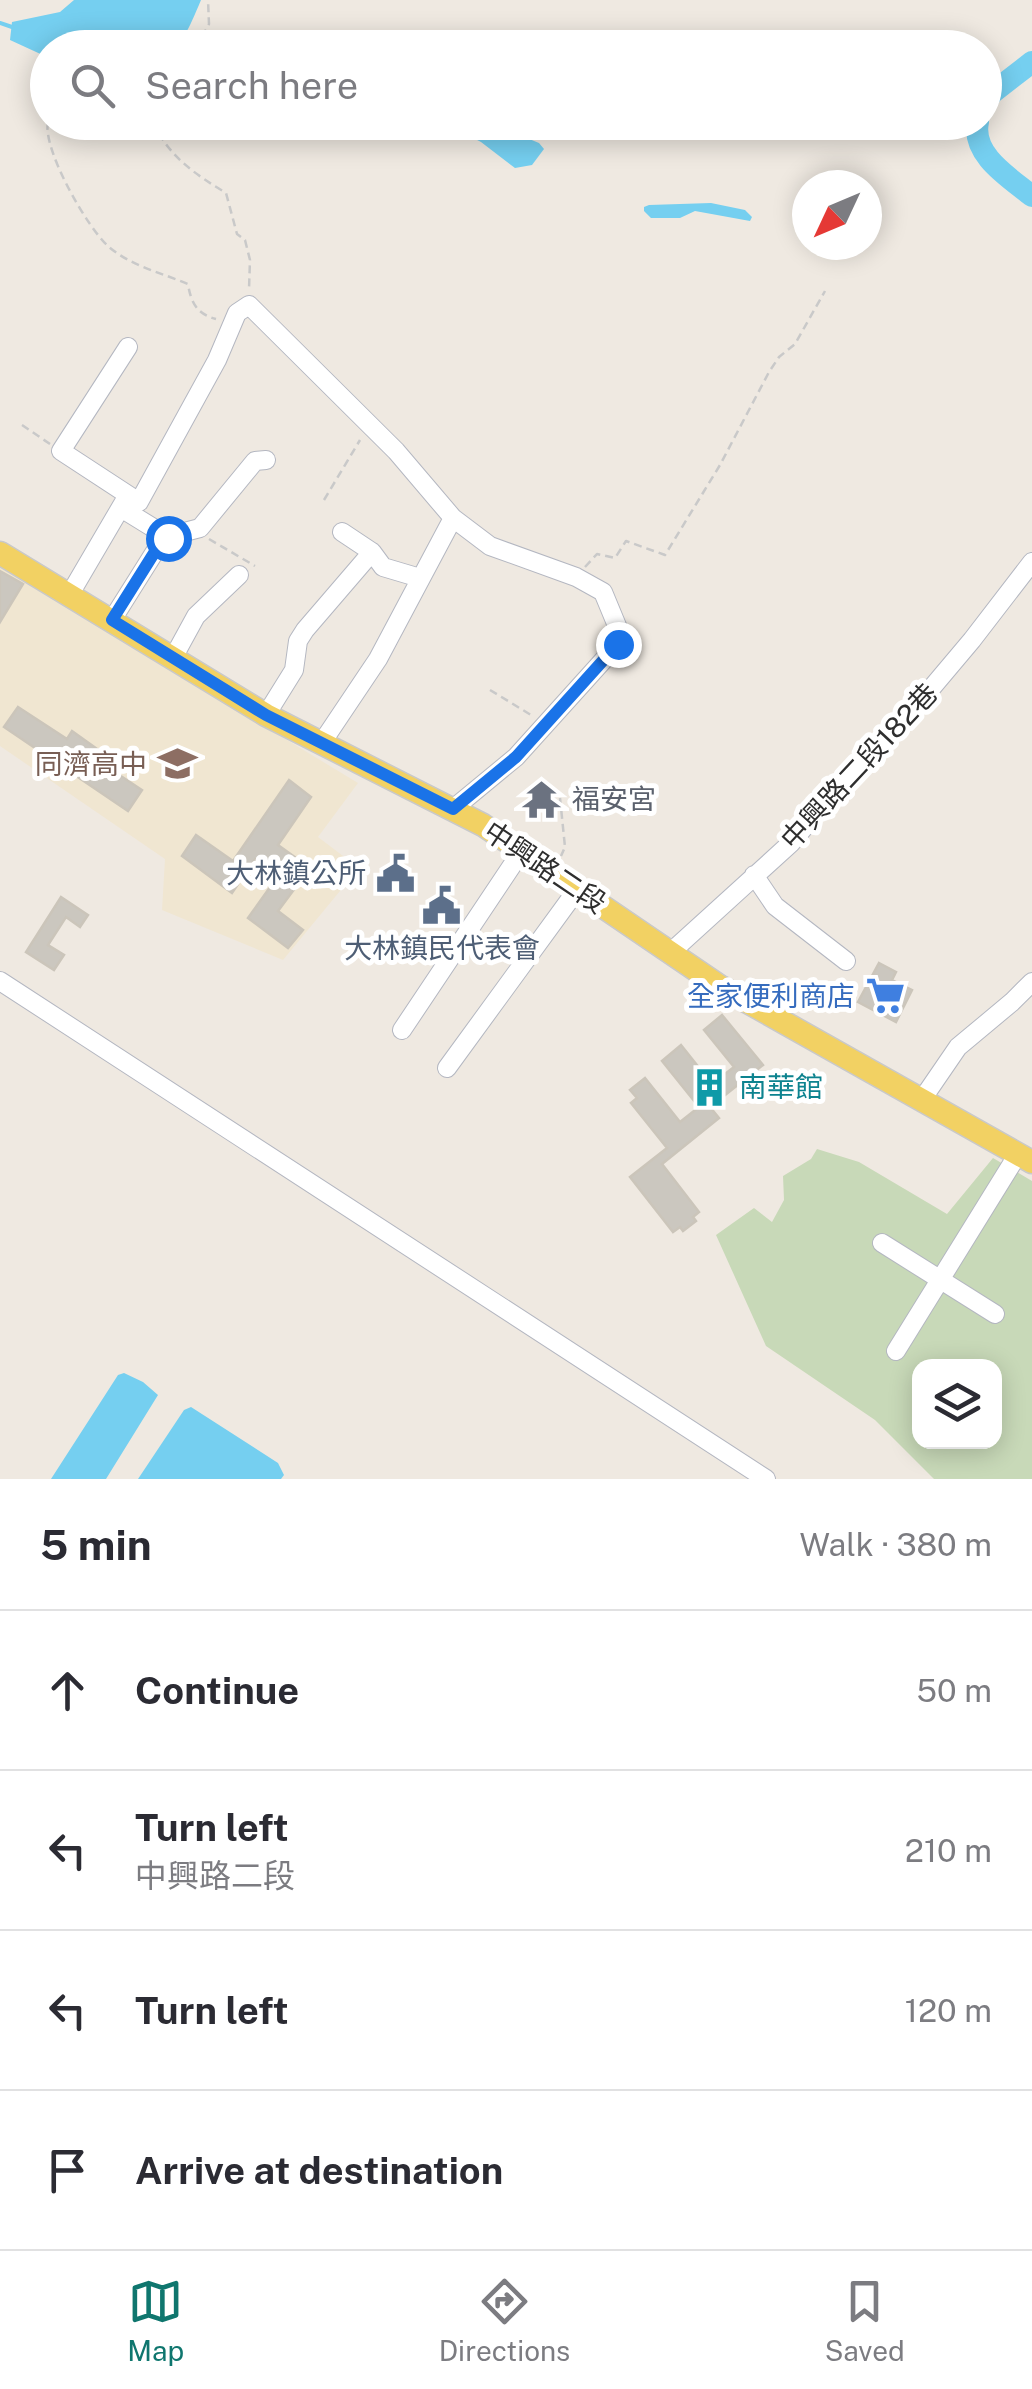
<!DOCTYPE html>
<html lang="en">
<head>
<meta charset="utf-8">
<style>
  body { margin:0; font-family:"Public Sans","Noto Sans TC",sans-serif; background:#f2f2f3; color:#2b2b33 }
  .controls { position:absolute; right:30px; bottom:30px; display:grid; overflow:hidden; border-radius:20px; box-shadow:0 5px 25px #0003 }
  .controls button { width:90px; height:90px; display:grid; place-items:center; padding:0; border:0; border-bottom:2px solid #e1e1e2; background:#fff; color:#2b2b33; font:50px sans-serif }
  .compass { position:absolute; left:792px; top:170px; width:90px; height:90px; border-radius:50%; background:#fff; box-shadow:0 5px 25px #0003; rotate:226deg }
  .stop { position:absolute; width:30px; height:30px; margin:-22px; border:8px solid #1a73e8; border-radius:50%; background:#fff }
  .stop.end { background:#1a73e8; border-color:#fff; box-shadow:0 2px 10px #0008 }
  .list { margin:0; padding:0; list-style:none }
  h2 { display:flex; justify-content:space-between; align-items:center; height:130px; margin:0; padding:0 40px; font-size:42px }
  h2 small { font-size:32px; font-weight:400; color:#7c7c81 }
  .list li { display:grid; grid-template-columns:65px 1fr auto; gap:30px; align-items:center; box-sizing:border-box; height:160px; padding:0 40px; border-top:2px solid #e1e1e2 }
  .list b { display:block; font-size:38px; white-space:nowrap }
  .list p { margin:0; font-size:32px; white-space:nowrap; color:#7c7c81 }
  .list em { font-size:32px; font-style:normal; color:#7c7c81 }
  .icon { flex:none; width:55px; height:55px; fill:none; stroke:currentColor; stroke-width:2; stroke-linecap:round; stroke-linejoin:round }
  .map { position:relative; flex:none; width:1032px; height:1479px; overflow:hidden }
  .search { position:absolute; background:#fff; box-shadow:0 5px 25px #0003; left:30px; right:30px; top:30px; height:110px; display:flex; align-items:center; gap:25px; box-sizing:border-box; padding:0 35px; border-radius:55px; color:#7c7c81; font-size:38px }
  .sheet { height:770px; background:#fff }
  nav { display:flex; justify-content:space-around; align-items:center; box-sizing:border-box; height:140px; border-top:2px solid #e1e1e2; background:#fff; font-size:28px; color:#7c7c81 }
  nav a { display:grid; justify-items:center; gap:5px }
  nav .on { color:#0f766e }
  .map>svg:first-child { display:block }
</style>
</head>
<body>
<div class="map">
<svg width="1032" height="1479" viewBox="0 0 1032 1479">
  <rect width="100%" height="100%" fill="#efe9e1"/>
  <path fill="#f0e6d1" d="M0 566 358 783 318 837 359 868 283 960 162 910 165 859 0 746Z"/>
  <path fill="#c8d9b8" fill-rule="evenodd" d="M817 1149 859 1162 947 1214 993 1158 1032 1181V1479H934L875 1420 766 1346 716 1235 754 1208 772 1222 784 1200 783 1176 811 1159ZM920 1366H994V1442H920Z"/>
  <path fill="#75cff0" d="M74 0H201C182 45 175 66 127 32L116 47 48 48 47 57 10 40 12 22 60 12Z
    M444 123H490L539 143 544 149 532 165 515 168 481 142Z
    M711 203 745 210 752 217 750 221 695 211 680 218H651L644 211V207L649 205Z
    M124 1373 143 1382 158 1395 106 1479H51L118 1375Z
    M191 1407 278 1463 284 1475 281 1479H138L184 1410Z"/>
  <g fill="none" stroke-linecap="round" stroke-linejoin="round">
    <path stroke="#75cff0" stroke-width="4" d="M0 23 12 27"/>
    <path stroke="#75cff0" stroke-width="22" d="M984 105 992 93 1032 62
      M978 122C971 155 1010 178 1032 196"/>
  </g>
  <path fill="#cbc7bf" stroke="#cbc5ba" stroke-width="2.5" d="M0 571 23 584 0 622Z
    M18 707 67 739 72 731 100 751 95 759 142 790 128 811 4 727Z
    M289 780 311 797 278 845 310 868 278 911 303 930 288 948 248 918 278 876 255 859 232 893 182 856 196 835 233 861Z
    M61 897 88 915 80 927 66 917 48 945 64 955 54 970 26 952Z
    M879 963 896 972 892 980 912 990 896 1022 858 1002Z
    M722 1015 763 1065 710 1107 719 1118 662 1164 699 1212 693 1217 696 1221 683 1231 680 1227 673 1232 630 1177 667 1148 631 1103 637 1098 630 1090 645 1078 680 1122 699 1107 662 1061 681 1045 712 1084 734 1067 704 1030Z"/>
  <g fill="none" stroke-linecap="round" stroke-linejoin="round">
    <defs>
      <path id="minor" d="M128 347 61 451 139 502 217 360 237 313 249 305 396 451 453 518 490 546 576 577 603 592 620 633 618 644 516 757 453 809
        M121 508 168 537
        M372 552 383 567 420 578
        M70 594 128 495
        M112 620 161 542 173 535 200 528 255 461 266 460
        M173 658 196 616 239 575
        M266 715 294 670 298 641 305 630 372 552 342 532
        M321 744 378 659 453 518
        M754 875 775 906 846 961
        M670 953 791 843 827 800 897 729 972 640 1032 562
        M0 981 766 1479
        M402 1030 523 849
        M447 1068 579 887
        M921 1101 958 1047 1012 1002 1032 982
        M882 1243 995 1314
        M896 1351 1018 1154"/>
      <path id="major" d="M0 553 266 715 483 825 721 987 1032 1162"/>
    </defs>
    <use href="#minor" stroke="#b4b7c1" stroke-width="20"/>
    <use href="#major" stroke="#c9c9c9" stroke-width="25"/>
    <path stroke="#c9c9c9" stroke-width="2.5" stroke-dasharray="8 5" stroke-linecap="butt" d="M196 48 209 24 208 0
      M48 122C42 149 88 229 109 247 131 266 162 273 188 284 191 303 197 314 216 319
      M153 122C169 157 195 174 226 193L237 234 245 240 250 260 249 289
      M22 425 50 444
      M324 500 360 440
      M209 539 255 566
      M585 567 597 554 615 558 626 541 665 555 720 465 769 372 779 357 795 344 825 291
      M490 690 531 715
      M560 798 565 847 561 856"/>
    <use href="#minor" stroke="#fff" stroke-width="18"/>
    <use href="#major" stroke="#f2d163" stroke-width="22"/>
  </g>
  <g fill="none" stroke-linecap="round" stroke-linejoin="round">
    <path stroke="#1a73e8" stroke-width="12" d="M168 538 161 542 112 620 266 715 453 809 516 757 618 644"/>
  </g>
  <defs>
    <symbol id="school-bare" viewBox="-9 -9 18 18"><path d="M0-5L7-2L0 1L-7-2ZM-4 1L0 2.5L4 1V4Q0 6-4 4Z" fill="#8d6e63" stroke="#fff" stroke-width="2.5" paint-order="stroke"/></symbol>
    <symbol id="temple-bare" viewBox="-9 -9 18 18"><path d="M0-6L5-2H3V0L6.5 2.5H4V6H1.5V3h-3V6H-4V2.5H-6.5L-3 0V-2H-5Z" fill="#6b7280" stroke="#fff" stroke-width="2.5" paint-order="stroke"/></symbol>
    <symbol id="civic-bare" viewBox="-9 -9 18 18"><path d="M-.6-6.5H3V-4.5H.6V-3L4-1V1h2V6H-6V1h2V-1L-.6-3ZM-1.2 2.5V6h2.4V2.5Z" fill="#5c6f8a" stroke="#fff" stroke-width="2.5" paint-order="stroke"/></symbol>
    <symbol id="supermarket-bare" viewBox="-9 -9 18 18"><path d="M-6-5.5h2.5l.6 2H6L4.5 2H-2.5L-4.4-4H-6ZM-1.5 3.2a1.3 1.3 0 1 0 .1 0ZM3 3.2a1.3 1.3 0 1 0 .1 0Z" fill="#3f7fe0" stroke="#fff" stroke-width="2.5" paint-order="stroke"/></symbol>
    <symbol id="building-bare" viewBox="-9 -9 18 18"><path d="M-4-6H4V6H1V3H-1V6H-4ZM-2.5-4.3h1.7v1.8h-1.7ZM.8-4.3h1.7v1.8H.8ZM-2.5-1h1.7V.8h-1.7ZM.8-1h1.7V.8H.8Z" fill="#0f9aa8" stroke="#fff" stroke-width="2.5" paint-order="stroke"/></symbol>
  </defs>
  <g fill-rule="evenodd">
    <use href="#school-bare" x="150" y="736" width="55" height="55"/>
    <use href="#temple-bare" x="514" y="772" width="55" height="55"/>
    <use href="#civic-bare" x="368" y="846" width="55" height="55"/>
    <use href="#civic-bare" x="414" y="878" width="55" height="55"/>
    <use href="#supermarket-bare" x="858" y="968" width="55" height="55"/>
    <use href="#building-bare" x="682" y="1060" width="55" height="55"/>
  </g>
  <g text-anchor="middle" stroke-width="10" stroke-linejoin="round" paint-order="stroke">
    <g font-size="28" fill="#785e54" stroke="#fff" text-anchor="end">
      <text x="147" y="774">同濟高中</text>
    </g>
    <g font-size="28" fill="#2e2e2e" stroke="#fff">
      <text transform="translate(859 766) rotate(-47)" y="10">中興路二段182巷</text>
      <text transform="translate(545 867) rotate(34)" y="10">中興路二段</text>
    </g>
    <g font-size="28" fill="#5b616d" stroke="#fff" text-anchor="start">
      <text x="572" y="809">福安宮</text>
    </g>
    <g font-size="28" fill="#4e5e75" stroke="#fff" text-anchor="end">
      <text x="366" y="883">大林鎮公所</text>
      <text x="442" y="958" text-anchor="middle">大林鎮民代表會</text>
    </g>
    <g font-size="28" fill="#366cbe" stroke="#fff" text-anchor="end">
      <text x="855" y="1006">全家便利商店</text>
    </g>
    <g font-size="28" fill="#0d838f" stroke="#fff" text-anchor="start">
      <text x="739" y="1097">南華館</text>
    </g>
  </g>
</svg>
<div class="controls">
<button><svg class="icon" aria-label="layers" viewBox="0 0 24 24"><path d="M12 4l9 5-9 5-9-5zM3 14l9 5 9-5"/></svg></button>
</div>
<svg class="compass" viewBox="-18 -18 36 36"><path d="M0-13l5 13h-10z" fill="#e53935"/><path d="M0 13l5-13h-10z" fill="#7c7c81"/></svg>
<div class="stop" style="left:168px;top:538px"></div>
<div class="stop end" style="left:618px;top:644px"></div>
<div class="search"><svg class="icon" aria-label="search" viewBox="0 0 24 24"><circle cx="10" cy="10" r="6"/><path d="M15 15l6 6"/></svg>Search here</div>
</div>
<section class="sheet">
<h2>5 min<small>Walk · 380 m</small></h2>
<ul class="list">
<li><svg class="icon" aria-label="ahead" viewBox="0 0 24 24"><path d="M12 20V5M6 11l6-6 6 6"/></svg><div><b>Continue</b></div><em>50 m</em></li>
<li><svg class="icon" aria-label="left" viewBox="0 0 24 24"><path d="M17 20v-9H6M10 6l-5 5 5 5"/></svg><div><b>Turn left</b><p>中興路二段</p></div><em>210 m</em></li>
<li><svg class="icon" aria-label="left" viewBox="0 0 24 24"><path d="M17 20v-9H6M10 6l-5 5 5 5"/></svg><div><b>Turn left</b></div><em>120 m</em></li>
<li><svg class="icon" aria-label="arrive" viewBox="0 0 24 24"><path d="M6 21V4h12l-3 4 3 4H6"/></svg><div><b>Arrive at destination</b></div></li>
</ul>
</section>
<nav>
<a class="on"><svg class="icon" aria-label="map" viewBox="0 0 24 24"><path d="M3 6l6-2 6 2 6-2v14l-6 2-6-2-6 2zM9 4v14M15 6v14"/></svg>Map</a>
<a><svg class="icon" aria-label="directions" viewBox="0 0 24 24"><path d="M12 3l9 9-9 9-9-9zM9 14v-3h6M13 9l2 2-2 2"/></svg>Directions</a>
<a><svg class="icon" aria-label="saved" viewBox="0 0 24 24"><path d="M7 4h10v16l-5-4-5 4z"/></svg>Saved</a>
</nav>
</body>
</html>
